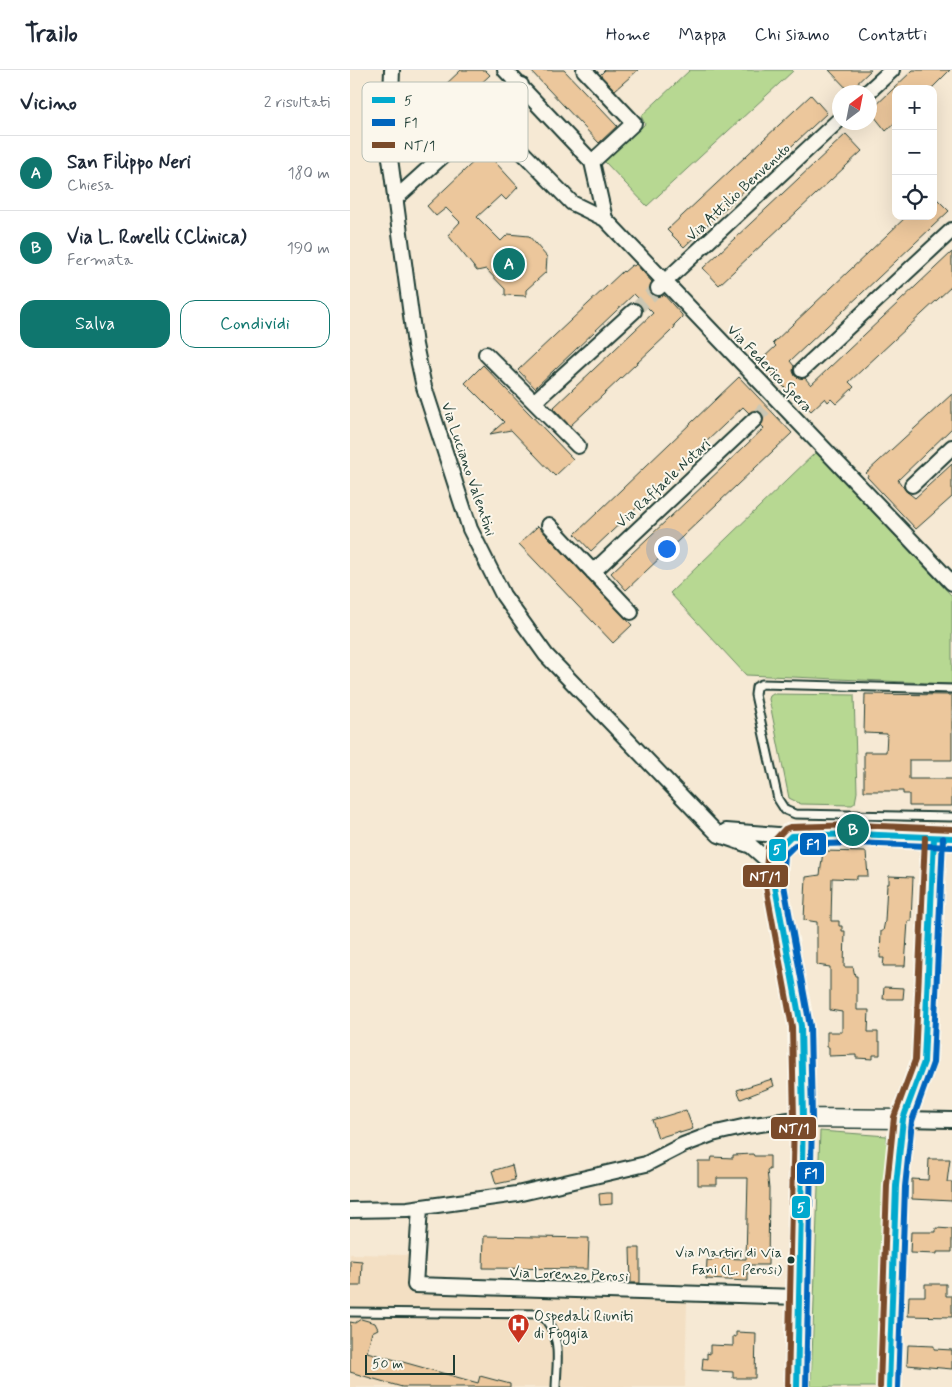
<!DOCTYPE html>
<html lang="it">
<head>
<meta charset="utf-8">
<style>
  body { margin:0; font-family:Mynerve,sans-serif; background:#f2f2f3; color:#1f2937 }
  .controls { position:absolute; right:15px; top:15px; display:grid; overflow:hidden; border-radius:10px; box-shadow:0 5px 20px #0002 }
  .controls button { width:45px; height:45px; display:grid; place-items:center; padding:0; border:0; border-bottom:1px solid #e0e1e3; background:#fff; color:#1f2937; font:25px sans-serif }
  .compass { position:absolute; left:482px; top:15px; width:45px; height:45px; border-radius:50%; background:#fff; box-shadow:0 5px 20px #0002; rotate:32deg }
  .scale { position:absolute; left:15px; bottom:12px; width:90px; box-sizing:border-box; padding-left:5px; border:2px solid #1f3d34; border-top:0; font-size:14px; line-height:18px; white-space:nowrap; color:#1f3d34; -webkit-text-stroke:4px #fbf7ec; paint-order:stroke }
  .you { position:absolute; left:316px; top:478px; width:18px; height:18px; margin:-12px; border:4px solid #fff; border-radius:50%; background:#1a73e8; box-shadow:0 0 0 8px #1a73e833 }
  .badge { display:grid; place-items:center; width:32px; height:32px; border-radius:50%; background:#0f766e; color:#fff; font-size:16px; font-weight:700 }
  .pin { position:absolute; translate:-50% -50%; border:2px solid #fff; box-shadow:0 1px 5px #0006 }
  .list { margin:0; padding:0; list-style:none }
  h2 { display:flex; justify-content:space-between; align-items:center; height:65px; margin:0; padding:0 20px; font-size:21px }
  h2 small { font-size:16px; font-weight:400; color:#747a83 }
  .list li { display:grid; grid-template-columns:32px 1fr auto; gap:15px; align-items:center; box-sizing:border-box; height:75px; padding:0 20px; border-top:1px solid #e0e1e3 }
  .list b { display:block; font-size:19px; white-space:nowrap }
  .list p { margin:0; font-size:16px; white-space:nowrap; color:#747a83 }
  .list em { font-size:16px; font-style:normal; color:#747a83 }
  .actions { display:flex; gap:10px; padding:15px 20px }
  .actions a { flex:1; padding:11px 0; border:1px solid #0f766e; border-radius:15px; text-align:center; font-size:18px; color:#0f766e }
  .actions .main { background:#0f766e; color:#fff }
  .icon { flex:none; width:28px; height:28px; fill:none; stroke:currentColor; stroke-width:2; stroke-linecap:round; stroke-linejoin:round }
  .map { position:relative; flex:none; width:602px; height:1317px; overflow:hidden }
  header { display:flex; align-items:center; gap:30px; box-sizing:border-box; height:70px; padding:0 25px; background:#fff; border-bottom:1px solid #e0e1e3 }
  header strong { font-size:24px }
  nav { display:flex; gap:28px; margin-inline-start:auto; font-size:18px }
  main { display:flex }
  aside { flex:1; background:#fff }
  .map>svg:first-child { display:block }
</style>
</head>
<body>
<header>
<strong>Trailo</strong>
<nav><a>Home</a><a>Mappa</a><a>Chi siamo</a><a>Contatti</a></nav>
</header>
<main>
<aside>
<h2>Vicino<small>2 risultati</small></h2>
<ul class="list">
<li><span class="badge">A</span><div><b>San Filippo Neri</b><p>Chiesa</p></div><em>180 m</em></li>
<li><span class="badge">B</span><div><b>Via L. Rovelli (Clinica)</b><p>Fermata</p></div><em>190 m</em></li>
</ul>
<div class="actions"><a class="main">Salva</a><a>Condividi</a></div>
</aside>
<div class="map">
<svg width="602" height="1317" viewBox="0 0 602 1317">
  <rect width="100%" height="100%" fill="#f6e9d4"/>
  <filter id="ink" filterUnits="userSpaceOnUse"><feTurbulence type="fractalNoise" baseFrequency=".02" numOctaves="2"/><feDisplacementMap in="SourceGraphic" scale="10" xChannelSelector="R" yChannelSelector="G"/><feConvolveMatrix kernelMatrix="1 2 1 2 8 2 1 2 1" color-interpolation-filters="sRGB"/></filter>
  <g filter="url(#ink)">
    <path fill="#f3dfc3" d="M0 1184 59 1185 58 1219 337 1232 335 1317H0Z"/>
    <path fill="#b7d892" stroke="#6b8a63" d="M340 0H442L443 1 297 136 254 91 295 54 291 46Z
      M466 382 602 526V614L396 605 320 523Z
      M423 624 504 625 507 722 505 733 502 735 451 734 439 728 419 629 420 626Z
      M470 1061 537 1066 529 1317H461Z"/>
    <path fill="#ecc79c" stroke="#1f3d34" d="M111 0H135L140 5 109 34 93 17Z
      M180 0H214L267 56 249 73Z
      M255 0H288L265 20 250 5Z
      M479 0H521L499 21Z
      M563 0H600L581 19H546V52L536 61 520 41Z
      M461 25 477 43 334 177 317 160Z
      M496 64 512 81 369 215 353 198Z
      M135 81 168 117 156 130 151 125 127 147 151 171 158 164 179 166 197 187 196 202 176 220V226L155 225V219L136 199 127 201 98 165 110 152 96 138 86 146 77 136Z
      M583 125 599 141 440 291 444 296 443 301 445 306 450 308H455L461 315 602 182V216L499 312 504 317 486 334 481 329 478 332 475 328 461 341 452 332 450 334 419 301 421 299 411 290 426 276 423 273 557 146H583Z
      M286 194 302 212 300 216 301 224 306 226 314 225 332 245V247L324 255 325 257 319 263 220 356 203 338 303 243 284 224 185 318 168 300 273 201 274 202 282 195 284 196Z
      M133 295 223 389 205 406 161 360 140 364 154 352 115 313Z
      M389 307 442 363 276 520 261 503 414 358 411 355 413 351 412 343 407 341 399 343 393 337 241 481 225 464Z
      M602 324V358L548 410 556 421 565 428 602 394V427L566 459 517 407 518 405 516 403Z
      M188 456 282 555 263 573 169 474Z
      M515 624 602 625V690H559V709H602V736H559V724H553V721H514V682H536L537 664 514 663Z
      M473 781 516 782 518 806H507V809L482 808 481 851H489V856H492V861H495L494 897H503L505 906H507V940H519L518 962H528V971H530V985H523V989L506 988V985L479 986V977H477V962H492V942L480 940V897L467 895V852L454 850 456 807 470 805Z
      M539 806 563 807 561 851H558L555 896H533L534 888H530L531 861H533L535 851 537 814H539Z
      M534 917 554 918 553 929H533Z
      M422 1009 424 1016 391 1029 387 1020Z
      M336 1040 343 1059 330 1063V1061L308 1068 302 1050Z
      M403 1084 404 1086H420V1100H417L419 1119 418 1195H398V1211L356 1209 357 1190H363V1188L396 1189 398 1108H367V1115H348V1091H361L362 1087 383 1088V1085Z
      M579 1089H600L597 1112H602V1131L562 1129V1109L578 1110Z
      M162 1095 165 1110 146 1114 142 1101Z
      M257 1123H262V1134L250 1135 249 1124Z
      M586 1158 602 1159V1182H587V1184L560 1183 561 1162H586Z
      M134 1166 239 1168 238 1199 133 1198Z
      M280 1178H290V1213H281Z
      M0 1190 12 1191 11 1216H0Z
      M575 1214H596V1226H602V1247L558 1246 559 1226H575Z
      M11 1249 25 1253 28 1259 22 1262 17 1282 128 1313 130 1306 160 1314V1317H52L0 1302V1252L5 1253Z
      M386 1262 406 1263 405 1308H383V1302L352 1300 353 1288 357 1289V1283L360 1284V1275L383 1276V1266L386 1267Z
      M558 1275 584 1276V1279L602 1280V1299L557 1295Z"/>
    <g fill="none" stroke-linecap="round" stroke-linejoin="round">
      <path stroke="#cbc7b4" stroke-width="14" stroke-dasharray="14 7" stroke-linecap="butt" d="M284 241 308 218
        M405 349 417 336"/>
      <defs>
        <path id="service" d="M602 619 412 614 406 617 405 625 428 729 435 740 445 744 602 747
          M0 1242 190 1244C213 1265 207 1288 206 1317"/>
        <path id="minor" d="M42 0 39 81 65 275 74 317 120 459 153 525 196 585 361 757 369 765 401 776 425 797
          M155 0 242 92 255 149 602 513
          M234 0 284 53 242 92
          M518 22 542 0
          M137 46 222 133 255 149
          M45 129 171 15
          M308 218 490 49
          M136 284 228 376
          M452 300 602 160
          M184 332 284 241
          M562 415 602 377
          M199 455 281 542
          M243 502 405 349
          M376 761 441 766
          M553 1049 602 1050
          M70 1138 65 1215 449 1227
          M0 1140 58 1139 167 1124 296 1094 333 1075 362 1064 397 1056 453 1048"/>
        <path id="tertiary" d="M453 1048 553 1049
          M447 1317 453 1048 451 956 424 811 426 781 441 766 505 764 602 768
          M539 1317 546 1116 553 1049 574 992 584 768"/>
      </defs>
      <use href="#service" stroke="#1f3d34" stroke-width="11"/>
      <use href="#minor" stroke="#1f3d34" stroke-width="18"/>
      <use href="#tertiary" stroke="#1f3d34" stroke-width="21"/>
      <use href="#service" stroke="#fbf7ec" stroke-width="7"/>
      <use href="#minor" stroke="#fbf7ec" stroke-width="14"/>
      <use href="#tertiary" stroke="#fbf7ec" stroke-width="18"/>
      <defs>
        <path id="bus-1" d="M447 1317 453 1048 451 956 424 811 426 781 441 766 505 764 602 768
          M539 1317 546 1116 553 1049 574 992 584 768"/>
        <path id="bus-2" d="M456 1317 462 1048 460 956 433 810 435 785 445 775 505 773 602 777
          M548 1317 555 1117 562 1051 583 993 593 768"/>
        <path id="bus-3" d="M438 1317 444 1048 442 957 415 811 418 777 435 759 440 757 505 755 602 759
          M530 1317 537 1115 544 1047 565 990 575 768"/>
      </defs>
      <use href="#bus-1" stroke="#fbf7ec" stroke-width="10"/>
      <use href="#bus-2" stroke="#fbf7ec" stroke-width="10"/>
      <use href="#bus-3" stroke="#fbf7ec" stroke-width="10"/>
      <use href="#bus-1" stroke="#00a9ce" stroke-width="6"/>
      <use href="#bus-2" stroke="#0065bd" stroke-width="6"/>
      <use href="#bus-3" stroke="#7a4b2a" stroke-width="6"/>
    </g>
  </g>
  <defs>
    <symbol id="hospital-pin" viewBox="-11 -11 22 30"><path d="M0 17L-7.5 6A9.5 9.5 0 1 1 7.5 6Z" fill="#c8321e" stroke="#fbf7ec"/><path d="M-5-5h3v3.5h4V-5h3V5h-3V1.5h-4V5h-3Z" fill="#fff"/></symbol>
  </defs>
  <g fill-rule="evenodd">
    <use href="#hospital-pin" x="156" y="1242" width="25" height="34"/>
  </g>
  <circle fill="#1f3d34" stroke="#fbf7ec" stroke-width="2" cx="441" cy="1190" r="4.5"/>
  <g text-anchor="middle" stroke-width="4" stroke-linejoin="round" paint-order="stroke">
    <g font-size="14" fill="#1f3d34" stroke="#fbf7ec" text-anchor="end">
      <text x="432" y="1187">Via Martiri di Via<tspan x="432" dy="17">Fani (L. Perosi)</tspan></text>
    </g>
    <g font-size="15" fill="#1f3d34" stroke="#fbf7ec">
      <text transform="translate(388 122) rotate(-43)" y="5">Via Attilio Benvenuto</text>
      <text transform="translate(420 298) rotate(46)" y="5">Via Federico Spera</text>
      <text transform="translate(119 399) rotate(71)" y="5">Via Luciano Valentini</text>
      <text transform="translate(313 413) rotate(-43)" y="5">Via Raffaele Notari</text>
      <text transform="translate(219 1204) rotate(2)" y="5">Via Lorenzo Perosi</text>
    </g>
    <g font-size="15" fill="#1f3d34" stroke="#fbf7ec" text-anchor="start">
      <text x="184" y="1251">Ospedali Riuniti<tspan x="184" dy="17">di Foggia</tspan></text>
    </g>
  </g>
  <rect x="12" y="12" width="166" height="80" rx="8" fill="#fbf7ec" stroke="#b9bfb5" stroke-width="1"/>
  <rect x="22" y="27" width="23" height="6" fill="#00a9ce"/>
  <rect x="22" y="49" width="23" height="7" fill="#0065bd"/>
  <rect x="22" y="72" width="23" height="6" fill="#7a4b2a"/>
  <g font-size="14" fill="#1f3d34">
    <text x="54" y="35">5</text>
    <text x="54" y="57">F1</text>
    <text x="54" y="80">NT/1</text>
  </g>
  <g stroke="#fbf7ec" stroke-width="2">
    <rect x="449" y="762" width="28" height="24" rx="5" fill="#0065bd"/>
    <rect x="418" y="768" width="19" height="24" rx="5" fill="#00a9ce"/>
    <rect x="392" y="794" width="47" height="24" rx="5" fill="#7a4b2a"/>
    <rect x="420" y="1046" width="47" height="24" rx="5" fill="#7a4b2a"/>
    <rect x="446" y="1091" width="29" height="24" rx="5" fill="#0065bd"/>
    <rect x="441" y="1125" width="20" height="24" rx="5" fill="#00a9ce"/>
  </g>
  <g font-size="14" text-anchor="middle" font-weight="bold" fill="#fff">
    <text x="463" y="779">F1</text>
    <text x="427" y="784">5</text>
    <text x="415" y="811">NT/1</text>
    <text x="444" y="1063">NT/1</text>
    <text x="461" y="1108">F1</text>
    <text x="451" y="1142">5</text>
  </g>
</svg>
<div class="controls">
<button>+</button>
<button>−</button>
<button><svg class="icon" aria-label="locate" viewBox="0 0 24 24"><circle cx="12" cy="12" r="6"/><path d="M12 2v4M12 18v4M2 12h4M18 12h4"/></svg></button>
</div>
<svg class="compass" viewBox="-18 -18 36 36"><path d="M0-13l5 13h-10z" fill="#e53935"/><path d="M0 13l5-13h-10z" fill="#747a83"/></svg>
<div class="scale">50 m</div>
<div class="you"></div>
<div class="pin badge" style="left:159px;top:194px">A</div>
<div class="pin badge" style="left:503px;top:760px">B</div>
</div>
</main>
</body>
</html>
